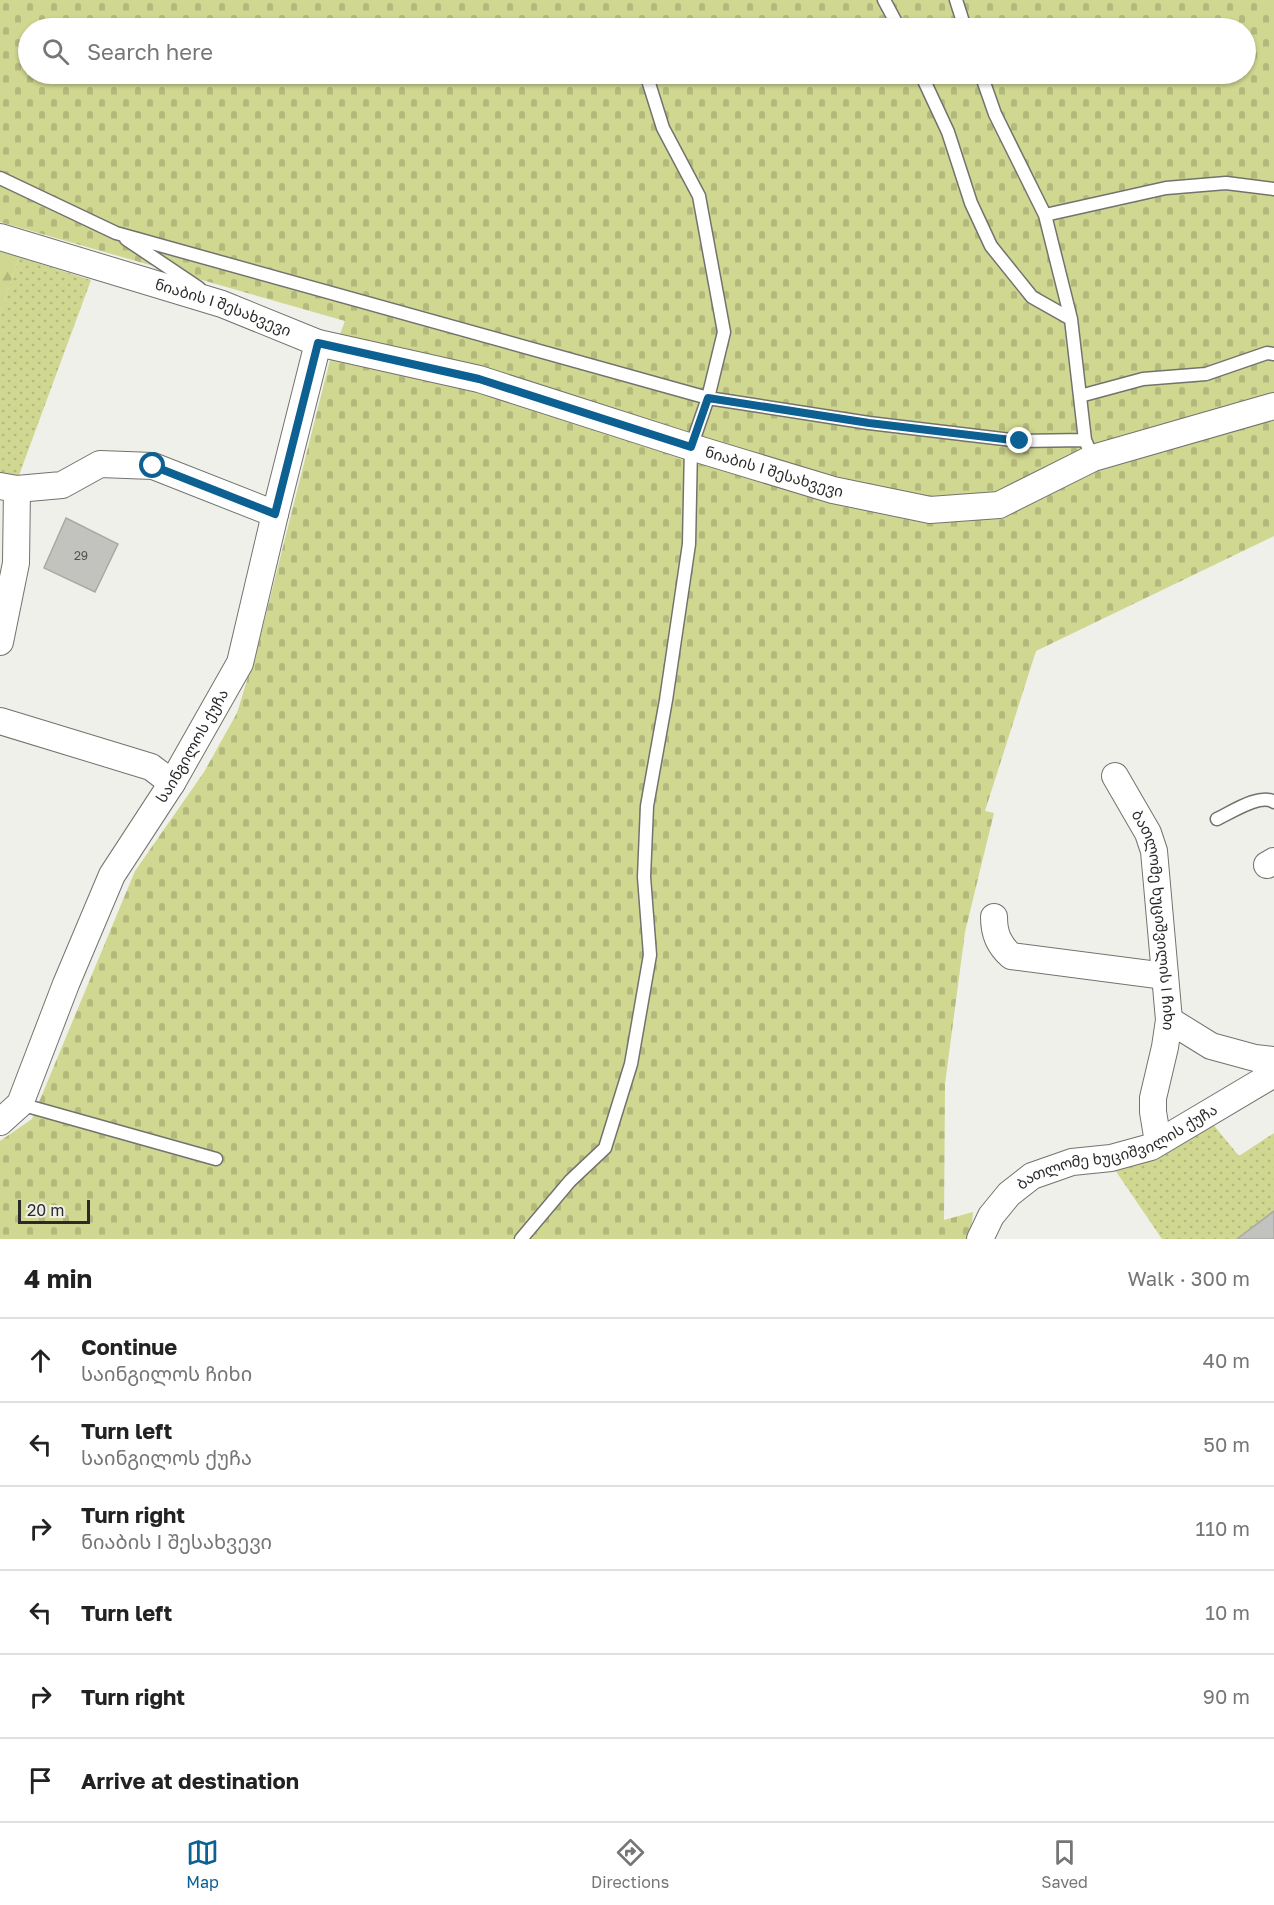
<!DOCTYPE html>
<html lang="en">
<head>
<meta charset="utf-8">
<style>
  body { margin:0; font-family:"Golos Text","Noto Sans Georgian",sans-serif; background:#f2f2f2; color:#222 }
  .scale { position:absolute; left:18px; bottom:15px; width:72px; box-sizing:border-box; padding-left:6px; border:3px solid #2a2a28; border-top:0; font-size:16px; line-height:21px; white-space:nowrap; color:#2a2a28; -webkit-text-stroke:4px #eff0ea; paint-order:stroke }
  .stop { position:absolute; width:18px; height:18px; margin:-14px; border:4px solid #0c6092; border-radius:50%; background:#fff }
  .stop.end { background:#0c6092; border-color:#fff; box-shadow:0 2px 6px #0008 }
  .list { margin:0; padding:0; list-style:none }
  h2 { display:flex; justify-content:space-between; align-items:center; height:78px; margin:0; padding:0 24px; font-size:26px }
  h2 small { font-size:20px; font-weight:400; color:#767676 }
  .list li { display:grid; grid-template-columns:39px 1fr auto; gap:18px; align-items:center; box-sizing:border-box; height:84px; padding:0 24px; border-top:2px solid #e0e0e0 }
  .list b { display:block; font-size:22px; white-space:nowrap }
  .list p { margin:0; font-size:20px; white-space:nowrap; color:#767676 }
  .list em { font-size:20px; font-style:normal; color:#767676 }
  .icon { flex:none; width:33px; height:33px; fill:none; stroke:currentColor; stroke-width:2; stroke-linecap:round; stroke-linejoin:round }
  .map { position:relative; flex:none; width:1274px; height:1239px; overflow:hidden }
  .search { position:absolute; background:#fff; box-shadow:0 2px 4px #0004; left:18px; right:18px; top:18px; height:66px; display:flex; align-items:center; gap:15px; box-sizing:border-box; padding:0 21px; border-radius:33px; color:#767676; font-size:22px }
  .sheet { height:582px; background:#fff }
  nav { display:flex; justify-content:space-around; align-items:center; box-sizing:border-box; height:84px; border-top:2px solid #e0e0e0; background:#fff; font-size:16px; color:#767676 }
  nav a { display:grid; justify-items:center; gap:3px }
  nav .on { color:#0c6092 }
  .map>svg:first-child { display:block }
</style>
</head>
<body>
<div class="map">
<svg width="1274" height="1239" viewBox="0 0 1274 1239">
  <defs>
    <pattern id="green-dots" width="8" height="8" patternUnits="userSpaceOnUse" patternTransform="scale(1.5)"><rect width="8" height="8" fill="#d0d790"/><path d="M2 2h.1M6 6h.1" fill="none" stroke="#b3b97c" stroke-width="1.8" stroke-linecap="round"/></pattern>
    <pattern id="forest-firs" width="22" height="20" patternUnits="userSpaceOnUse" patternTransform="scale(1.5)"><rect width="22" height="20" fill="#d0d790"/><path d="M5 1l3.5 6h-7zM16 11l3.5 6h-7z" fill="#b3b97c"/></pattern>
    <pattern id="cemetery-stones" width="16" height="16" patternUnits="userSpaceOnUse" patternTransform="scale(1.5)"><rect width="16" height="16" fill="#d0d790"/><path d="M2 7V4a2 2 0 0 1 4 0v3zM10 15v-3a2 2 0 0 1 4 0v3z" fill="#b3b97c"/></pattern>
  </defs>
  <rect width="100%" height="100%" fill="#eff0ea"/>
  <path fill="url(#green-dots)" d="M19 257 91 280 18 478 0 475V314Z
    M1211 1122 1239 1156 1274 1133V1212L1236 1239H1162L1113 1167Z"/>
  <path fill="url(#forest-firs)" d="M0 251 19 257 0 314Z"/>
  <path fill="url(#cemetery-stones)" fill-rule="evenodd" d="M0 0H1274V536L1036 651 985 811 994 813 965 932 945 1084 944 1220 973 1212 970 1239H0V1141L32 1119 135 871 204 772 237 713 261 634 330 360 345 321 0 222ZM28 28H1246V74H28Z"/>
  <path fill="#c2c3be" stroke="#aaaaa5" stroke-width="1.5" d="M66 518 118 544 95 592 44 568Z
    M1274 1211V1239H1237Z"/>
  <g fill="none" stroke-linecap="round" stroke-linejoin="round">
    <defs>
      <path id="service" d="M884 0 899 28
        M956 0 965 28
        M921 74 948 132 971 203 991 246 1032 297 1071 319
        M981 74 995 114 1045 215 1071 319 1085 440
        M0 178 116 233 708 398 869 423 1020 441 1085 440 1093 458
        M1045 215 1166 188 1226 183 1274 189
        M126 239 199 288
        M1080 396 1143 379 1206 374 1267 353 1274 354
        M1217 819C1232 812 1260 793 1274 802
        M20 1104 216 1159
        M521 1239 570 1181 605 1148 631 1064 650 955 644 877 647 806 666 700 689 544 691 447 708 398 724 332 699 196 663 128 647 77"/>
      <g id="minor">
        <path id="s1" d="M0 237 222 304 318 343 479 379 691 447 833 490 930 510 999 505 1093 458 1274 406"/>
        <path d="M0 486 17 489 62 485 100 464 153 466 275 514"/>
        <path d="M0 642 16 563 17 489"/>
        <path d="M0 721 151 767 172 783"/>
        <path id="s2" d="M1115 776 1148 833 1154 851 1169 1020 1165 1047 1153 1098V1112L1158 1142"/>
        <path d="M1267 865 1274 861"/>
        <path d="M994 917C994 934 999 945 1011 956L1165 976"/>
        <path d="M1169 1020 1211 1046 1255 1058 1274 1060"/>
        <path id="s3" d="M0 1122 20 1104 66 984 112 875 172 783 240 663 275 514 318 343"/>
        <path id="s4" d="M980 1239 991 1216 1009 1194 1032 1176 1072 1162 1111 1158 1151 1147 1274 1074"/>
      </g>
    </defs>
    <use href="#service" stroke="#73736e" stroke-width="15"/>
    <use href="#minor" stroke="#73736e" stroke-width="28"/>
    <use href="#service" stroke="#fff" stroke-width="12"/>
    <use href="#minor" stroke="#fff" stroke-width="26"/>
  </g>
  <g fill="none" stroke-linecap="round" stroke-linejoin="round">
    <path stroke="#0c6092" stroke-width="8" d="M153 466 275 514 318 343 479 379 691 447 708 398 869 423 1020 441"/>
  </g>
  <g text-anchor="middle" stroke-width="6" stroke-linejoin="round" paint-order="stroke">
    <g font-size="12" fill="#50504e">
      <text x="81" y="560">29</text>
    </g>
    <g font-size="15" fill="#2a2a28" stroke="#eff0ea">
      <text dy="5" stroke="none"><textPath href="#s1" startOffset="234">ნიაბის I შესახვევი</textPath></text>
      <text dy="5" stroke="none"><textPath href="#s1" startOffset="810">ნიაბის I შესახვევი</textPath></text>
      <text dy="5" stroke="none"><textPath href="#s3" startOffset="426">საინგილოს ქუჩა</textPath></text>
      <text dy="5" stroke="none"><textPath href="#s2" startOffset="153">ბათლომე ხუციშვილის I ჩიხი</textPath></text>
      <text dy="5" stroke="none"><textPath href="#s4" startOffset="174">ბათლომე ხუციშვილის ქუჩა</textPath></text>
    </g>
  </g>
</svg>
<div class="scale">20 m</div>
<div class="stop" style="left:153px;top:466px"></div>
<div class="stop end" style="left:1020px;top:441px"></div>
<div class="search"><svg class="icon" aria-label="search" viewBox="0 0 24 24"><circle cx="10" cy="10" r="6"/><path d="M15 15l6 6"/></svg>Search here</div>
</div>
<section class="sheet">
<h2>4 min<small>Walk · 300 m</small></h2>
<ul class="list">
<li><svg class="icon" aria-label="ahead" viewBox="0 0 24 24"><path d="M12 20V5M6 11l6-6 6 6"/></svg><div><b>Continue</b><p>საინგილოს ჩიხი</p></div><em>40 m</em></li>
<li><svg class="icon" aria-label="left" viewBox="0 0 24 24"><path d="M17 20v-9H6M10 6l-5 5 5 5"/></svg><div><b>Turn left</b><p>საინგილოს ქუჩა</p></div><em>50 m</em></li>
<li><svg class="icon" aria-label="right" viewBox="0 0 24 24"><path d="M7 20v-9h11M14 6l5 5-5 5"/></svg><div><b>Turn right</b><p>ნიაბის I შესახვევი</p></div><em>110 m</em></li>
<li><svg class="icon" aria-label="left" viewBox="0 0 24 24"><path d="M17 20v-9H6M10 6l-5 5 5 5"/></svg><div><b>Turn left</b></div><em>10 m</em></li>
<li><svg class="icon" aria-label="right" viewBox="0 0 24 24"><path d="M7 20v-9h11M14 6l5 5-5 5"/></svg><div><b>Turn right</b></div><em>90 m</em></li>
<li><svg class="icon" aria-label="arrive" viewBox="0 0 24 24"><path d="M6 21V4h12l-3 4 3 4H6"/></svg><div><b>Arrive at destination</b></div></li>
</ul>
</section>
<nav>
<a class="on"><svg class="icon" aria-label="map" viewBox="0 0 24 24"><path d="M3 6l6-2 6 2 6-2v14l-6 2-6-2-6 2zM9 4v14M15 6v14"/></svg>Map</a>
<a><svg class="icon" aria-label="directions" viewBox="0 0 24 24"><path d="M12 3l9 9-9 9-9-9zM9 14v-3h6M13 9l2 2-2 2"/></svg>Directions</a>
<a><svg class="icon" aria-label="saved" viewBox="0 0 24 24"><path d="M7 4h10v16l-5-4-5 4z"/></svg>Saved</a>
</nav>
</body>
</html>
